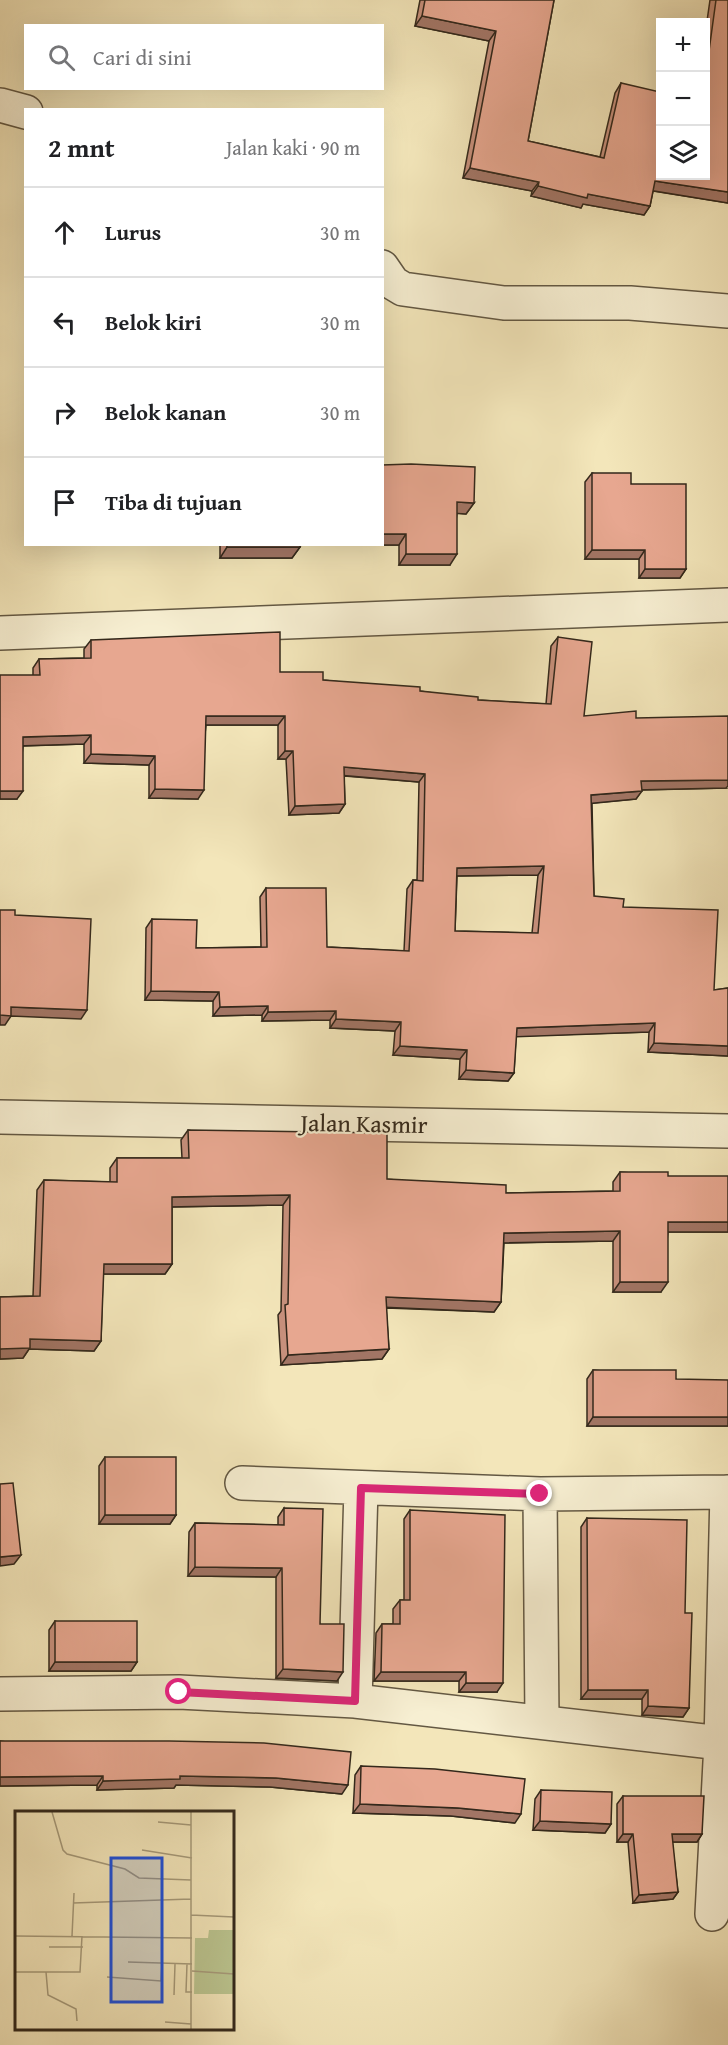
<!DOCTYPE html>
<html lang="id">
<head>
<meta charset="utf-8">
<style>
  body { margin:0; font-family:"Gentium Book Plus",serif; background:#f2f2f2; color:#202124 }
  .controls { position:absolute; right:18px; top:18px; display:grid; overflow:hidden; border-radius:0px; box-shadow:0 6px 24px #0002 }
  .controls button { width:54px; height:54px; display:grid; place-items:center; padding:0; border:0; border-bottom:2px solid #e0e0e0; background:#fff; color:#202124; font:30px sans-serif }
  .stop { position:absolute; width:18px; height:18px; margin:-14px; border:4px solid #db2777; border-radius:50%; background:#fff }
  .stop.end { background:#db2777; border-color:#fff; box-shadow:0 2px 6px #0008 }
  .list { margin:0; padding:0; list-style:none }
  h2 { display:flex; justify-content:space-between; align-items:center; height:78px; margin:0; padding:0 24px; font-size:26px }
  h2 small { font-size:20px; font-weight:400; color:#757577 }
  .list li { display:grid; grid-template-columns:39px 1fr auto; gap:18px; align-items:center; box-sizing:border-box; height:90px; padding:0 24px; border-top:2px solid #e0e0e0 }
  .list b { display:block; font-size:22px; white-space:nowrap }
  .list em { font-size:20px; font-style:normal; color:#757577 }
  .icon { flex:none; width:33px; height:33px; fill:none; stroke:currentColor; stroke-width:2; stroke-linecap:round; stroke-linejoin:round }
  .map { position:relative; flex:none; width:728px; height:2045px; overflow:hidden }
  .search { position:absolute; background:#fff; box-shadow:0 6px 24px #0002; left:24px; top:24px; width:360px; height:66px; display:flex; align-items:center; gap:15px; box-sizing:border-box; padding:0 21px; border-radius:0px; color:#757577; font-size:22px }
  .panel { position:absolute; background:#fff; box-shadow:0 6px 24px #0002; left:24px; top:108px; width:360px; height:438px; border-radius:0px }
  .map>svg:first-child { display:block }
</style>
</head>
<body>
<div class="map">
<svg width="728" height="2045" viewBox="0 0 728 2045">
  <rect width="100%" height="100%" fill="#f3e6ba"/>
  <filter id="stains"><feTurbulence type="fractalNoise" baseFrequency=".00333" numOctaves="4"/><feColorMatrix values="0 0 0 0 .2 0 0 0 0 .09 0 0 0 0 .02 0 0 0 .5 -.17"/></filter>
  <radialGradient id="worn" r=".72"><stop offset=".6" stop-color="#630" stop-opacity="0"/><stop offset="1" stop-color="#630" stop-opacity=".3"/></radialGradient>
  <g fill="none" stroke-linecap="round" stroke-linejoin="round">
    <defs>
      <path id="minor" d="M0 105 26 112
        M382 267 393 283 403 289 504 303H630L728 311
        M0 633 728 605
        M0 1117 728 1131
        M242 1483 540 1494 728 1492
        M540 1494 542 1721
        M0 1694 179 1692 355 1701 721 1743 727 1492
        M355 1701 361 1488
        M712 1914 721 1743"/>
    </defs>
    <use href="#minor" stroke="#635843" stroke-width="36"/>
    <use href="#minor" stroke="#f7efd2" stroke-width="33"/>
  </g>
  <path fill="#c7907c" stroke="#33281b" stroke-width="1.5" fill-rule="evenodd" d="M420 0H554L528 141 600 157 615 93 621 83 705 176V35L710 0H728V203L653 191 650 206 644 215 583 204 581 208 531 196 532 191 463 178 489 41 415 26Z
    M592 473 631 484 686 569 680 578H639V559H585V482Z
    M474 503 466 514 457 513 450 565H399V545H300V547L292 558H220V544H382Z
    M558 637 584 716 636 718 726 788 642 790 636 799 592 803 594 896 623 907 714 990 728 988V1056L648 1052 649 1032 516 1036 514 1073 508 1081 459 1079 460 1059 393 1055 395 1031 330 1028V1020L262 1021V1015L213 1016V1001L145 1000 146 928 152 919 196 948 261 947 260 897 266 888 327 947 404 951 407 889 413 880H417L419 782 344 776 345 804 339 813 289 815 286 759H278V725H206L198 799 149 798V765L84 763V744L23 746 17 799H0L33 675V668L39 659 84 658V649L91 640 323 680 420 691 478 700 546 704 551 646ZM538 875 532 933 455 931 457 876Z
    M188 1130 387 1179 506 1193 613 1191V1182L620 1172 668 1176 728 1232H668L661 1292H613V1241L504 1243 501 1302 494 1312 386 1308 389 1349 382 1359 281 1365 278 1315 281 1311 283 1205 172 1207V1264L165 1274H103L101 1341 94 1351 29 1349 23 1358 0 1359V1297L33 1296 37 1190 44 1180 110 1182V1168L117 1158H182L181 1140Z
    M593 1370 676 1379 728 1426H587V1379Z
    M105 1457 176 1515 170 1524H99V1466Z
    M284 1508 320 1624 337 1681 276 1678V1577L188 1576 189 1532 195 1523 278 1525V1517Z
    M410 1510 497 1692H459V1681H374L376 1633 382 1624H393V1609L400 1600H404V1519Z
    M587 1518 685 1613 689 1708 683 1717 642 1715V1699H581V1527Z
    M55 1621 137 1662 131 1671H49V1630Z
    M0 1741 342 1794 270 1787 176 1785 174 1788 97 1790V1785L0 1786Z
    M361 1766 515 1823 451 1816 353 1813 355 1775Z
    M541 1790 611 1824 605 1833 533 1830 535 1799Z
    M623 1796 702 1834 697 1842H672L678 1892 673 1899 633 1903 628 1842H617V1804Z"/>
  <path fill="#a27565" stroke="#33281b" stroke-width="1.5" d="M422 16 496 31 489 41 415 26Z
    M470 168 539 182 532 191 463 178Z
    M655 181 728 192V203L648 190Z
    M538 186 588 194 650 206 644 215 583 204 581 208 531 196Z
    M457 502 474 503 466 514 450 513Z
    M382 534H406L399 545H292L382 544Z
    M227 547H300L292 558H220Z
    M592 550H645L639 559H585Z
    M406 554H457L450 565H399Z
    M645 569H686L680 578H639Z
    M206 716H285L278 725H200Z
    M91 735 84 744 17 746 23 737Z
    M285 751H293L286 759H278Z
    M91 754 155 756 149 765 84 763Z
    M344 767 425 774 419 782 338 775Z
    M728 780V786L726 788 635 790 641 781Z
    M155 789 204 790 198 799 149 798Z
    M0 791H23L17 799H0Z
    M642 791 636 799 585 804 591 795Z
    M345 804 339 813 289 815 295 806Z
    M544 866 538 875 451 876 457 868Z
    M151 991 219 992 213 1001 145 1000Z
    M268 1006 262 1015 213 1016 220 1007Z
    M11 1007 87 1010 81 1019 11 1016 5 1025H0V1015Z
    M336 1011 330 1020 262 1021 268 1012Z
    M336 1019 401 1022 395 1031 330 1028Z
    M655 1023 649 1032 510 1037 517 1028Z
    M654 1043 728 1046V1056L648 1052Z
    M400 1046 467 1050 460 1059 393 1055Z
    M466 1070 514 1073 508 1081 459 1079Z
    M290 1195 283 1205 165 1207 172 1197Z
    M668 1222H728V1232H661Z
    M620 1231 613 1241 497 1243 504 1233Z
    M104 1264H172L165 1274H97Z
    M620 1282H668L661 1292H613Z
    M386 1297 501 1302 494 1312 379 1307Z
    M30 1339 101 1341 94 1351 29 1349 23 1358 0 1359V1349Z
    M389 1349 382 1359 281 1365 288 1355Z
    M593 1417H728V1426H587Z
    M105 1515H176L170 1524H99Z
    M21 1555 14 1564 0 1566V1557Z
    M195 1567 282 1568 276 1577 188 1576Z
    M55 1662H137L131 1671H49Z
    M283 1669 343 1672 337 1681 276 1678Z
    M381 1672H466L459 1681H374Z
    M466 1683H503L497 1692H459Z
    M588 1690H648L642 1699H581Z
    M648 1706 689 1708 683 1717 642 1715Z
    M103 1776 97 1785 0 1786V1777Z
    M180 1776 276 1778 348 1785 342 1794 270 1787 176 1785 174 1788 97 1790 103 1781Z
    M360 1804 458 1808 521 1814 515 1823 451 1816 353 1813Z
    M540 1821 611 1824 605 1833 533 1830Z
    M623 1834H633L628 1842H617Z
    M672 1834H702L697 1842H666Z
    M678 1892 673 1899 633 1903 639 1895Z"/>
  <path fill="#e7a790" stroke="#33281b" stroke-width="1.5" fill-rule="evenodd" d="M425 0H554L528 141 604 158 621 83 660 92V176H705V80L716 0H728V192L655 181 650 206 588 194 587 198 538 186 539 182 470 168 496 31 422 16Z
    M411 464 475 467 474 503 457 502V554H406V534H382V465Z
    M592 473H631V484H686V569H645V550H592Z
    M227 544H300V547H227Z
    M280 632V672H323V680L420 687V691L478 697V700L551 704 558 637 592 642 584 716 636 711V718L728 716V780L641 781 642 791 591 795 594 896 624 899 623 907 718 910 714 990 728 988V1046L654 1043 655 1023 517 1028 514 1073 466 1070 467 1050 400 1046 401 1022 336 1019V1011L268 1012V1006L220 1007 219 992 151 991 152 919 197 920 196 948 267 947 266 888H326L327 947 409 951 413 880 423 881 425 774 344 767 345 804 295 806 293 751H285V716H206L204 790 155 789V756L91 754V735L23 737V791H0V675H40L39 659 91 658V640ZM544 866 538 933 455 931 457 868Z
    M0 910H15V915L91 919 87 1010 11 1007V1016L0 1015Z
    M188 1130 387 1133V1179L506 1185V1193L620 1191V1172H668V1176H728V1222H668V1282H620V1231L504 1233 501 1302 386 1297 389 1349 288 1355 285 1305 288 1304 290 1195 172 1197V1264H104L101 1341 30 1339V1348L0 1349V1297L40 1296 44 1180 117 1182V1158H189Z
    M593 1370H676V1379L728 1380V1417H593Z
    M105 1457H176V1515H105Z
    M13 1483 21 1555 0 1557V1484Z
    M284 1508 323 1509 320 1624H344L343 1672 283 1669 282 1568 195 1567V1523L284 1525Z
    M410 1510 505 1515 503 1683H466V1672H381L382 1624H400V1600H410Z
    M587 1518 687 1520 685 1613H692L689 1708 648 1706V1690H588Z
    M55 1621H137V1662H55Z
    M0 1741H169L264 1743 351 1752 348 1785 276 1778 180 1776V1779L103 1781V1776L0 1777Z
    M361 1766 435 1769 525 1779 521 1814 458 1808 360 1804Z
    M541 1790 612 1792 611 1824 540 1821Z
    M623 1796H704L702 1834H672L678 1892 639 1895 633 1834H623Z"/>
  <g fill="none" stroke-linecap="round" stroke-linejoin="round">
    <path stroke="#db2777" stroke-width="8" d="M179 1692 355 1701 361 1488 540 1494"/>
  </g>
  <g text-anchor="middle" stroke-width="4.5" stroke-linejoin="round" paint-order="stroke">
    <g font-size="24" fill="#33281b" stroke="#f7efd2">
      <text transform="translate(364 1124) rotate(1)" y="8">Jalan Kasmir</text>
    </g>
  </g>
  <g transform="translate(15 1811)">
    <rect width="219" height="219" fill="#f3e6ba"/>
    <path d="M194 119H219V183H179L180 127H193Z" fill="#bbc590"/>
    <path fill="none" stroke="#a69a7a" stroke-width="1.5" d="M37 1 48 39 52 43 110 58 124 67 176 69M143 11 176 14M127 39 177 47M58 92 176 88M176 104 219 106M0 125 177 127M57 125 59 82M34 136H68M113 151 177 153M172 153 171 181H177M177 160 219 163M0 161H65L67 125M31 161 33 184 61 198 62 210M92 166 146 170 147 152M159 184 160 153M150 211 176 213M176 218V1"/>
    <path fill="#1d4ed8" fill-opacity="0.15" stroke="#1d4ed8" stroke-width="3" d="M96 47H147V191H96Z"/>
    <rect width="219" height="219" fill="none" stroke="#33281b" stroke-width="3"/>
  </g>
  <rect width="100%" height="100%" filter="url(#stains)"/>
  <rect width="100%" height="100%" fill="url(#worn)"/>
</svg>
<div class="controls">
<button>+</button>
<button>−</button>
<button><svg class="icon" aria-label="layers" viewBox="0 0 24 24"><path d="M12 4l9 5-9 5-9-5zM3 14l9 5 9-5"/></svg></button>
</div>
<div class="stop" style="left:179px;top:1692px"></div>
<div class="stop end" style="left:540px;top:1494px"></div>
<div class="search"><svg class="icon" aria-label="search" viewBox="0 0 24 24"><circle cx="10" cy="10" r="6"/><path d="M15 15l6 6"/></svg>Cari di sini</div>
<section class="panel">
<h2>2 mnt<small>Jalan kaki · 90 m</small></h2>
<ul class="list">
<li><svg class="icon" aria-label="ahead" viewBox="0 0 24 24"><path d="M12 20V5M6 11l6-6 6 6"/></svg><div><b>Lurus</b></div><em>30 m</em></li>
<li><svg class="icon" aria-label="left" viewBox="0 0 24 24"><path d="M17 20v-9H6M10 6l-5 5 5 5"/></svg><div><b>Belok kiri</b></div><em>30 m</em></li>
<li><svg class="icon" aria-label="right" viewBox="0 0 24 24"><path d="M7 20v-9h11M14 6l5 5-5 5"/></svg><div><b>Belok kanan</b></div><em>30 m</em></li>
<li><svg class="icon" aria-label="arrive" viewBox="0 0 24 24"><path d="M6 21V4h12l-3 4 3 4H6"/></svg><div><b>Tiba di tujuan</b></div></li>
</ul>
</section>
</div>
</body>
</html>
